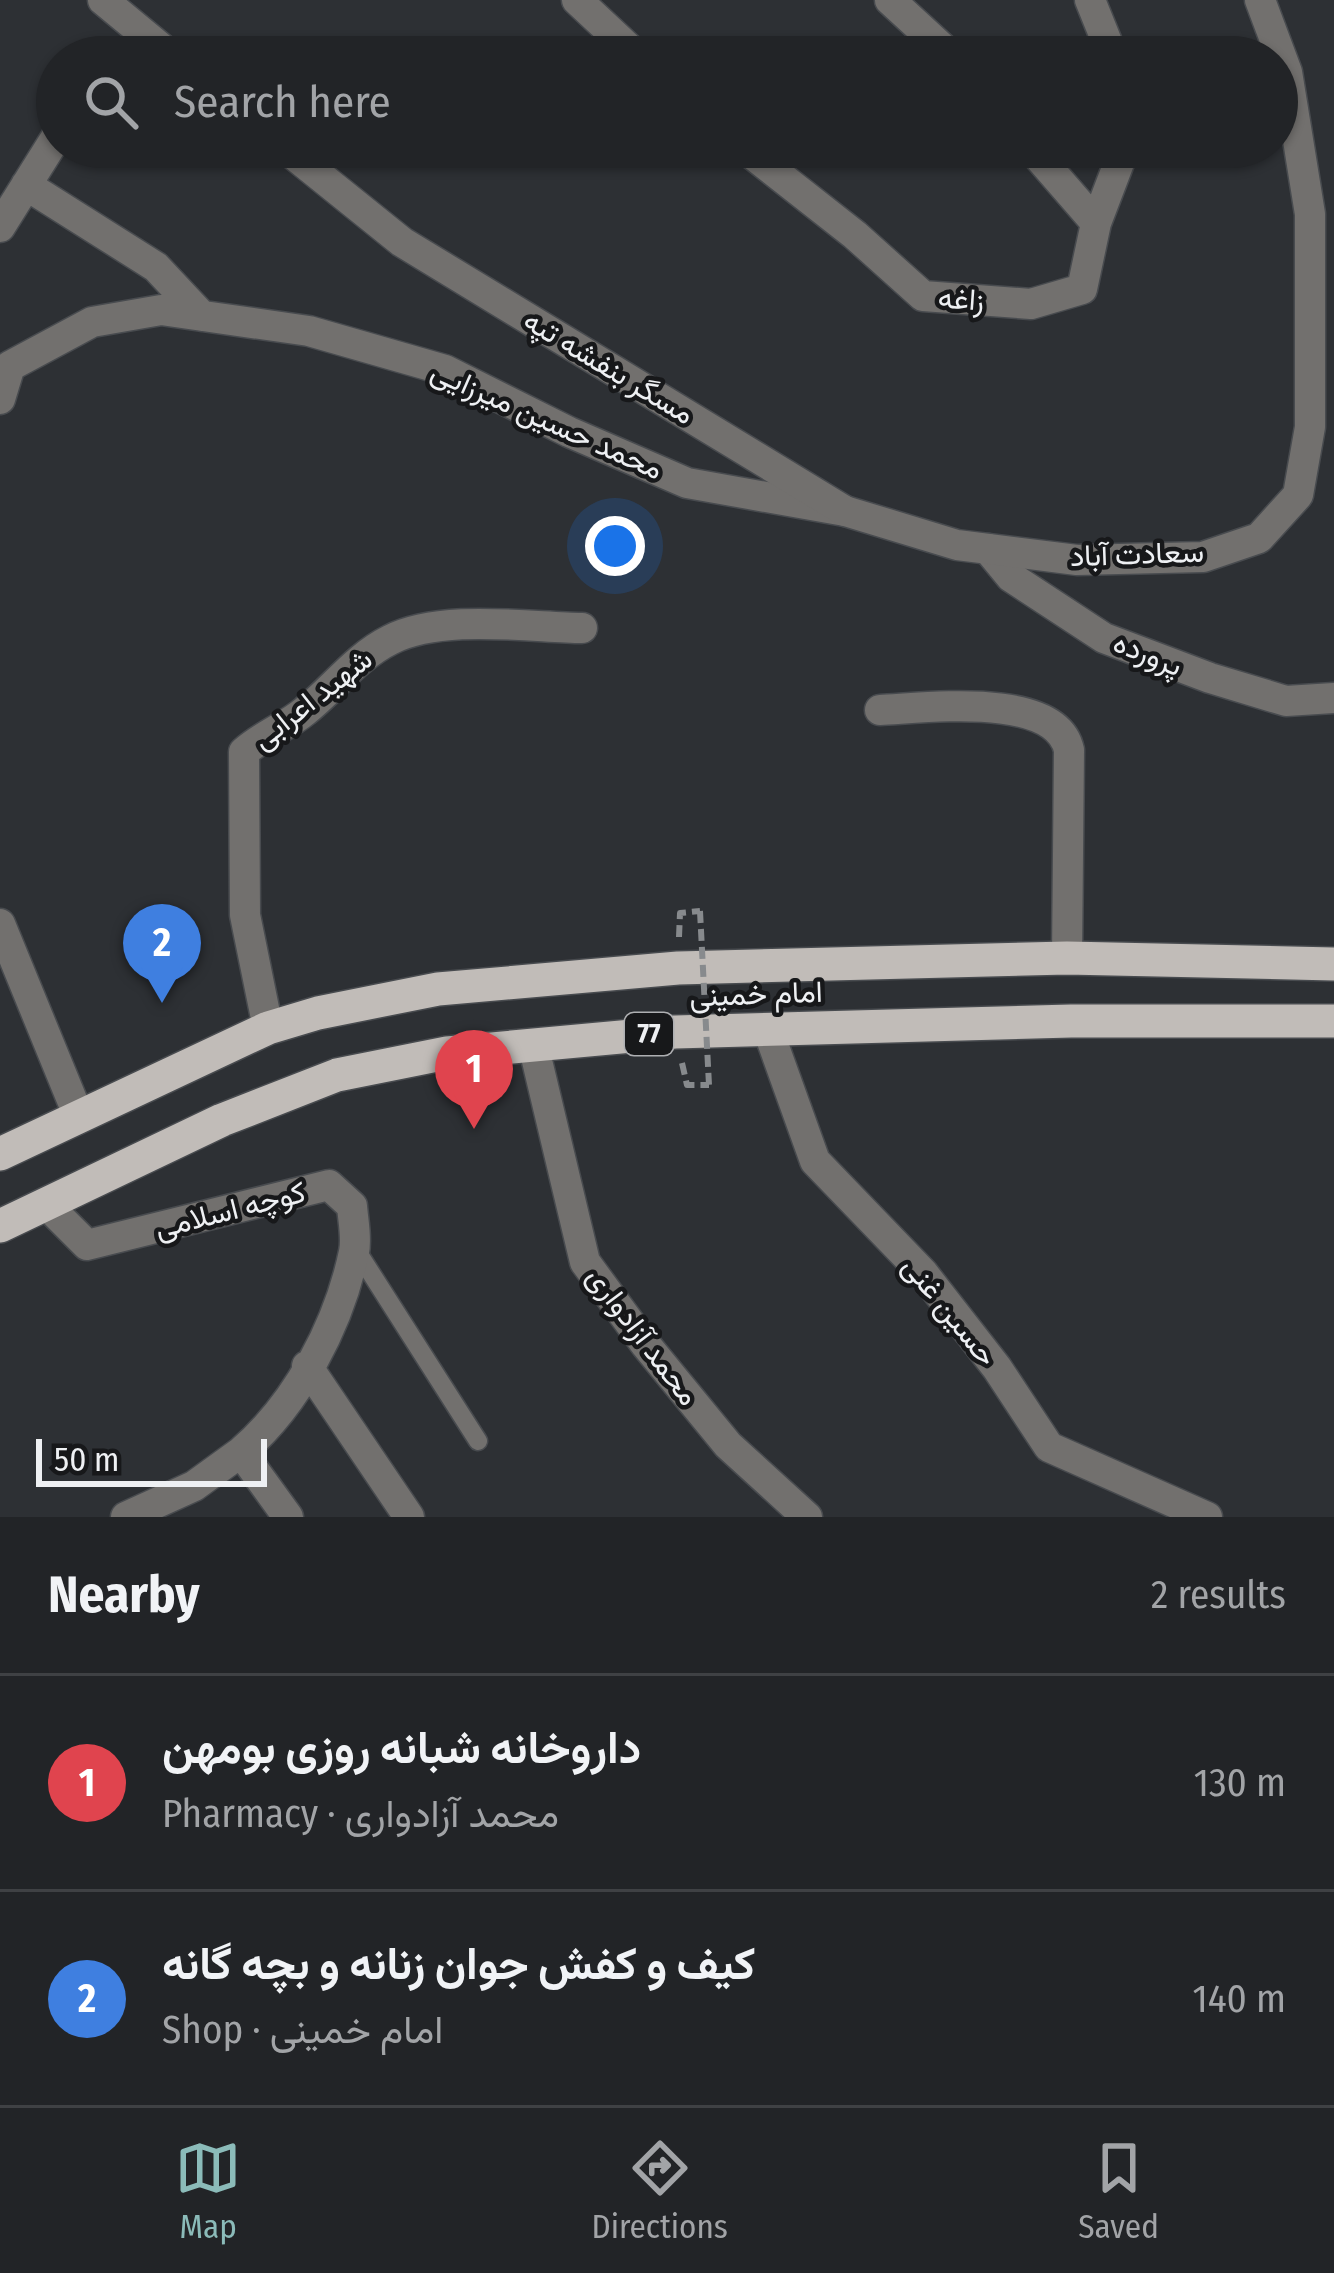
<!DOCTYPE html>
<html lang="en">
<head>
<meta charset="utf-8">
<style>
  body { margin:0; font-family:"Fira Sans Condensed",Vazirmatn,sans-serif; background:#2e3033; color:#f1f3f6 }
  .scale { position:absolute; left:36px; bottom:30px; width:231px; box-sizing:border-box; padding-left:12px; border:6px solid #eef0f3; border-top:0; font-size:33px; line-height:42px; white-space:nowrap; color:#eef0f3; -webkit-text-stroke:9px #17181a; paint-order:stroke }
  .you { position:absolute; left:615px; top:546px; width:42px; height:42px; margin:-30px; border:9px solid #fff; border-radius:50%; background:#1a73e8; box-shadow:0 0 0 18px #1a73e833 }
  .badge { display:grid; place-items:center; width:78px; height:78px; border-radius:50%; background:#8bbbb9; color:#fff; font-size:39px; font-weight:700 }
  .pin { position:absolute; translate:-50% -99px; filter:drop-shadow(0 3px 6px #0008) }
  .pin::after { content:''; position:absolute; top:63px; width:42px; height:36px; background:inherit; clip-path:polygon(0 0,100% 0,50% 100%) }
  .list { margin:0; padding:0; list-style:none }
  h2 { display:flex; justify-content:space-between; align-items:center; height:156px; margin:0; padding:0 48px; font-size:51px }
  h2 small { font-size:39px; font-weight:400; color:#a2a4a7 }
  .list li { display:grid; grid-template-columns:78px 1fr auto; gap:36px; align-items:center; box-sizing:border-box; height:216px; padding:0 48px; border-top:3px solid #3f4144 }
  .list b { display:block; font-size:45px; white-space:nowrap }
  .list p { margin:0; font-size:39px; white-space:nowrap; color:#a2a4a7 }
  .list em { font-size:39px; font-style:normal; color:#a2a4a7 }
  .icon { flex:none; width:66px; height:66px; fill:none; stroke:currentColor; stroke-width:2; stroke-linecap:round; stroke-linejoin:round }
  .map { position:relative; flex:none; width:1334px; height:1517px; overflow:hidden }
  .search { position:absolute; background:#222427; box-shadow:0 3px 9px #0004; left:36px; right:36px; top:36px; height:132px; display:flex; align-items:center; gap:30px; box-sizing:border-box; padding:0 42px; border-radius:66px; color:#a2a4a7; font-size:45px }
  .sheet { height:588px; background:#222427 }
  nav { display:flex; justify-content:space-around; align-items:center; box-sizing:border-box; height:168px; border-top:3px solid #3f4144; background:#222427; font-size:33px; color:#a2a4a7 }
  nav a { display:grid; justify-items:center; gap:6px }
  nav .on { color:#8bbbb9 }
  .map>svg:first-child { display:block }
</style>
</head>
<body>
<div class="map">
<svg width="1334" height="1517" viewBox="0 0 1334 1517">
  <rect width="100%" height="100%" fill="#2d3034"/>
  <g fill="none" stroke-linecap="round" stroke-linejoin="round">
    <defs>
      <path id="service" d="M355 1248 478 1441"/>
      <path id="minor" d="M577 0 638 57
        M890 0 952 57
        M1090 0 1113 57
        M743 147 855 235 923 296 1031 304 1082 289 1096 223 1125 147
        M1030 147 1096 223
        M26 185 156 267 202 316
        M0 227 57 136
        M0 399 10 366 92 322 161 310 309 331 445 370 569 432 687 483 845 511
        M988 549 1011 577 1104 638 1210 678 1286 701 1334 698
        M880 710C927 708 1056 691 1069 750L1067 958
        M0 924 79 1117
        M268 1028 245 915 244 752C263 735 286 727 305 711 334 688 356 657 390 640 440 614 527 627 582 628
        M768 1030 815 1161 923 1273 997 1368 1049 1447 1207 1517
        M533 1044 585 1262 646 1345 728 1445 807 1517
        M46 1204 87 1245 329 1185 352 1206C353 1220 357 1238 354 1252 339 1325 297 1404 241 1452L288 1517
        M307 1366 409 1517
        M126 1517 194 1486 241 1452"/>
      <path id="tertiary" d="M103 0 172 57
        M284 147 402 242 845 511 957 545 1077 560 1203 557 1259 538 1298 495 1310 427V214L1287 72 1260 0"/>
      <path id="trunk" d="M0 1154 268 1028 318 1013 438 989 678 968 1067 958 1334 964
        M0 1226 222 1120 337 1075 447 1053 675 1032 1071 1021H1334"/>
    </defs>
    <use href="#service" stroke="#484b4f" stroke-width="21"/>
    <use href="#minor" stroke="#484b4f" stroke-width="33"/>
    <use href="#tertiary" stroke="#484b4f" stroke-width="33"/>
    <use href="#trunk" stroke="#484b4f" stroke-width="36"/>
    <path stroke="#878a8d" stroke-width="6" stroke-dasharray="12 6" stroke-linecap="butt" d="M679 937 680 913 700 911
      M682 1063 687 1085H709"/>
    <use href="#service" stroke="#72706e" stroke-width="18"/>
    <use href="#minor" stroke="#72706e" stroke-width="30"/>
    <use href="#tertiary" stroke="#72706e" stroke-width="30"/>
    <use href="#trunk" stroke="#c1bcb8" stroke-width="33"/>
    <path stroke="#878a8d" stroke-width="6" stroke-dasharray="12 6" stroke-linecap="butt" d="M700 911 709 1085"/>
  </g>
  <g text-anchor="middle" stroke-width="9" stroke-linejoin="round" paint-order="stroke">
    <rect fill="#17181a" stroke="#aeafb2" stroke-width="3" x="625" y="1013" width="48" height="42" rx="9"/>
    <g font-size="27" font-weight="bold" fill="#eef0f3">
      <text x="649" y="1043">77</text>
    </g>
    <g font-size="30" fill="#eef0f3" stroke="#17181a">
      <text transform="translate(961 299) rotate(4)" y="10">زاغه</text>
      <text transform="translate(609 367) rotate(31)" y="10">مسگر بنفشه تپه</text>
      <text transform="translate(547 420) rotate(24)" y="10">محمد حسین میرزایی</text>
      <text transform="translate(1137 554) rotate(-2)" y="10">سعادت آباد</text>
      <text transform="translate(1148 654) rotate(22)" y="10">پرورده</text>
      <text transform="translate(312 699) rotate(-38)" y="10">شهید اعرابی</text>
      <text transform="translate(756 994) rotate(-2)" y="10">امام خمینی</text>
      <text transform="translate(230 1210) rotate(-14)" y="10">کوچه اسلامی</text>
      <text transform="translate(950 1311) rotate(51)" y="10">حسین غنی</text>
      <text transform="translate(643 1336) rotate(53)" y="10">محمد آزادواری</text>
    </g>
  </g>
</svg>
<div class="scale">50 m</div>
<div class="you"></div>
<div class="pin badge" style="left:474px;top:1129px;background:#e0444e">1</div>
<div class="pin badge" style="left:162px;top:1003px;background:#3f7fe0">2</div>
<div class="search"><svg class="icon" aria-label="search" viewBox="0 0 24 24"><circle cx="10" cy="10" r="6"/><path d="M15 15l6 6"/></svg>Search here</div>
</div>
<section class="sheet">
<h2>Nearby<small>2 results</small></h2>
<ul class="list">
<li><span class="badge" style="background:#e0444e">1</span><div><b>داروخانه شبانه روزی بومهن</b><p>Pharmacy · محمد آزادواری</p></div><em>130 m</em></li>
<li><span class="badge" style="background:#3f7fe0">2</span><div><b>کیف و کفش جوان زنانه و بچه گانه</b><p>Shop · امام خمینی</p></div><em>140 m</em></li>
</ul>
</section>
<nav>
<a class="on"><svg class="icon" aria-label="map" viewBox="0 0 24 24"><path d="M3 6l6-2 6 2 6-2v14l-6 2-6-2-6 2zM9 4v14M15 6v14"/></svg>Map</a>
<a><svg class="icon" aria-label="directions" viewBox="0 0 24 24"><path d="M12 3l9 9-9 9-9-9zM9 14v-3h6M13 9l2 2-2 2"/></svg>Directions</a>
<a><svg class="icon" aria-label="saved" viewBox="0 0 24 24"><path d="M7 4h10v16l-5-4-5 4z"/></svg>Saved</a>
</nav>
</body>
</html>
